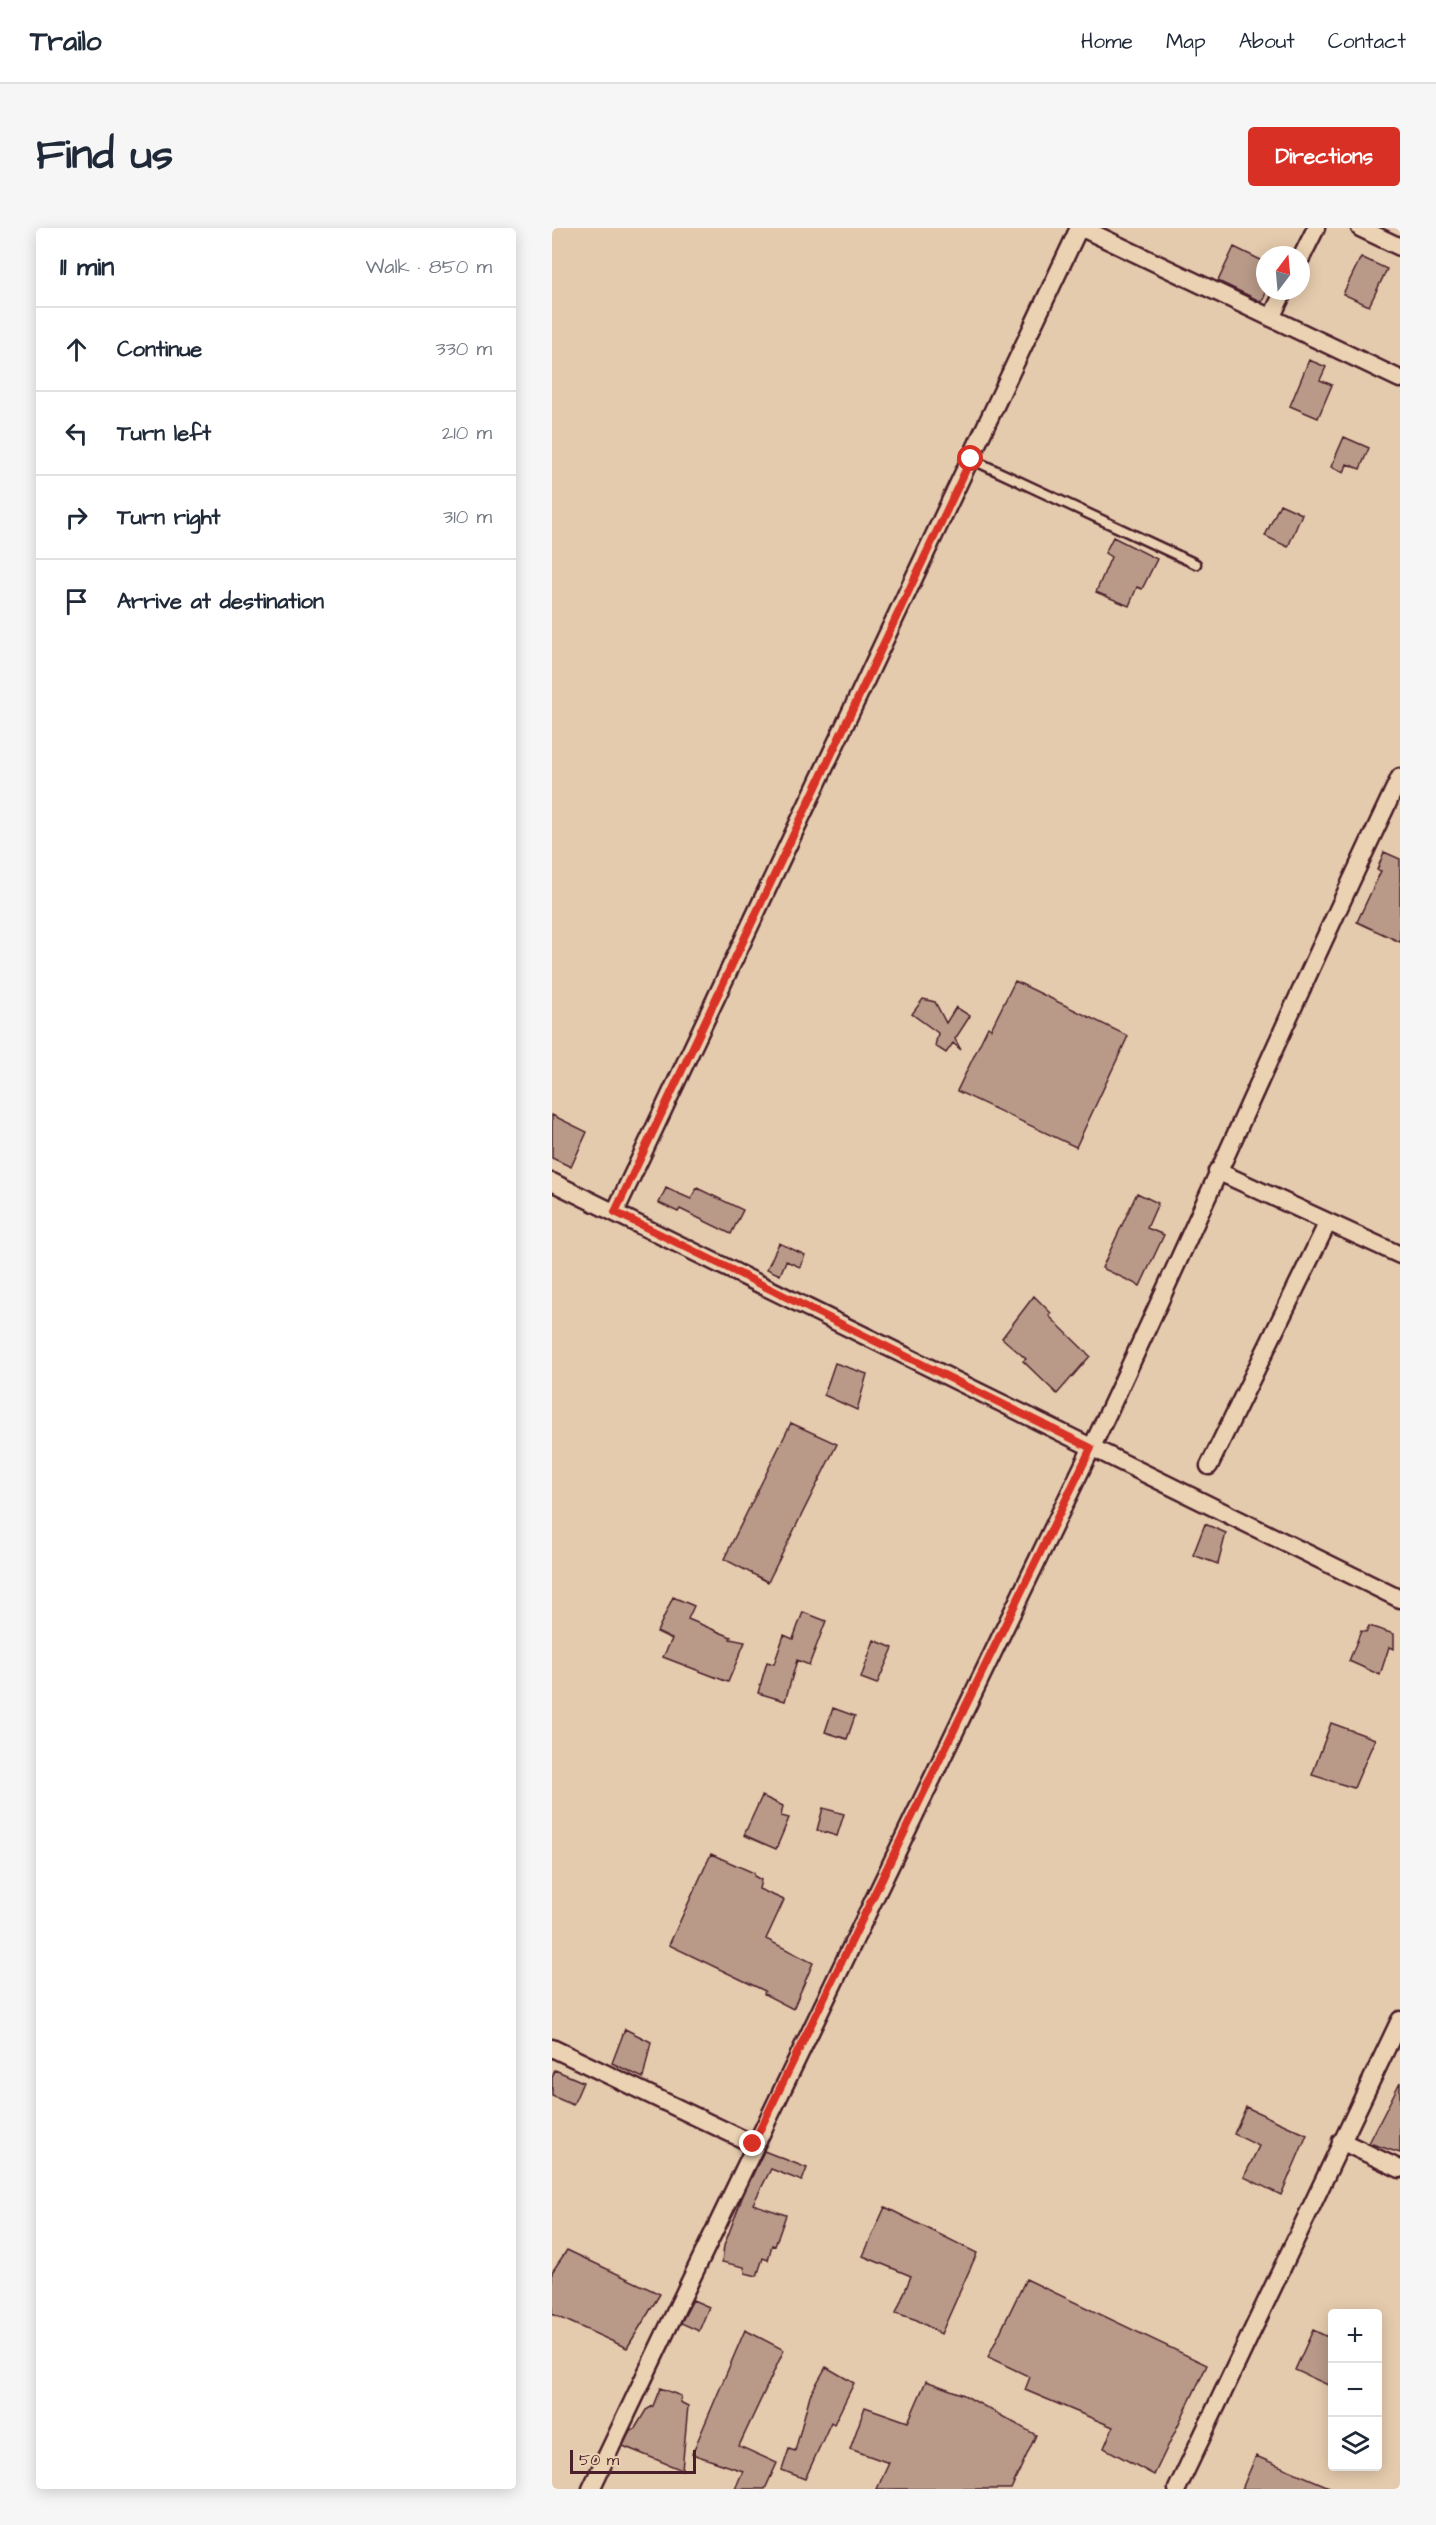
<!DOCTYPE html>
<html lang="en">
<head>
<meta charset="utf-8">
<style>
  body { margin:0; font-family:"Architects Daughter",sans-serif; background:#f6f6f7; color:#1f2937 }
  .controls { position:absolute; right:18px; bottom:18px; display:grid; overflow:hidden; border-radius:6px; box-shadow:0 3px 15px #0003 }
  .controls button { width:54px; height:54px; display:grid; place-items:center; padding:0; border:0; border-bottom:2px solid #e0e1e3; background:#fff; color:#1f2937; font:30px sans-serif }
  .compass { position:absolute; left:704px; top:18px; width:54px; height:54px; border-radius:50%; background:#fff; box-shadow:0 3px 15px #0003; rotate:16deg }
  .scale { position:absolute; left:18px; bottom:15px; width:126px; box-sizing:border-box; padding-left:6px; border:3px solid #4a1f2b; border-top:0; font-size:16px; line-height:21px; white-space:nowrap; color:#4a1f2b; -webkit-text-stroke:4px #ebd2b2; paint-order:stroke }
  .stop { position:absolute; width:18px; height:18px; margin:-14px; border:4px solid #d93025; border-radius:50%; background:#fff }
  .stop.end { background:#d93025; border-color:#fff; box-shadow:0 2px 6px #0008 }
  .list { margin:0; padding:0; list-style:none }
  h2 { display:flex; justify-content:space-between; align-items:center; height:78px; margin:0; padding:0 24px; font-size:26px }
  h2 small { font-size:20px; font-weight:400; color:#747a83 }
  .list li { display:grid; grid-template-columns:39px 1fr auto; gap:18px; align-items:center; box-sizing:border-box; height:84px; padding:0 24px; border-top:2px solid #e0e1e3 }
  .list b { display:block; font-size:22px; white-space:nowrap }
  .list em { font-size:20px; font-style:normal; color:#747a83 }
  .icon { flex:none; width:33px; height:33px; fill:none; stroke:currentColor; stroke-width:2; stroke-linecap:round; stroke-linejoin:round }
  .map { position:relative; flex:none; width:848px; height:2261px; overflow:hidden; border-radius:6px }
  header { display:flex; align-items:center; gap:36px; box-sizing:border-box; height:84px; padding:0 30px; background:#fff; border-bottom:2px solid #e0e1e3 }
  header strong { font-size:28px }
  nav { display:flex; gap:33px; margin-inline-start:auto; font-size:21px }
  .intro { display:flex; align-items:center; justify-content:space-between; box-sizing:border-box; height:144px; padding:0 36px }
  h1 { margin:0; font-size:42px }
  .button { padding:15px 27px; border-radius:6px; background:#d93025; color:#fff; font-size:21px; font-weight:700 }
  main { display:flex; gap:36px; padding:0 36px }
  aside { flex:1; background:#fff; border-radius:6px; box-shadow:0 3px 15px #0003 }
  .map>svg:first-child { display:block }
</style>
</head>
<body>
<header>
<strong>Trailo</strong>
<nav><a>Home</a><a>Map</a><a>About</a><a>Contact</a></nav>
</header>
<div class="intro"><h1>Find us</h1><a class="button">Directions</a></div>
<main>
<aside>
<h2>11 min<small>Walk · 850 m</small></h2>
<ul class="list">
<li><svg class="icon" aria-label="ahead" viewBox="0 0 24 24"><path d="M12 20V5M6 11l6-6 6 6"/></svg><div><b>Continue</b></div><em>330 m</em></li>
<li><svg class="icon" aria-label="left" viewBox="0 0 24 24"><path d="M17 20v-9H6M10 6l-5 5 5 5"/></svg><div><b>Turn left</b></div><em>210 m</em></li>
<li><svg class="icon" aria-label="right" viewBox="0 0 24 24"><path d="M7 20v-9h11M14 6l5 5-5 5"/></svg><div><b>Turn right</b></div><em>310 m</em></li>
<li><svg class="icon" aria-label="arrive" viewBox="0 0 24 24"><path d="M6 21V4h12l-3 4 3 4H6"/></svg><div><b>Arrive at destination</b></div></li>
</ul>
</aside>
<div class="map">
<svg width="848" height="2261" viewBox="0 0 848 2261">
  <rect width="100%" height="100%" fill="#e5cbad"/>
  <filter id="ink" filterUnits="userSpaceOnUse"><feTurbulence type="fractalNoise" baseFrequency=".0167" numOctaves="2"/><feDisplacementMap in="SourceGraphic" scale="12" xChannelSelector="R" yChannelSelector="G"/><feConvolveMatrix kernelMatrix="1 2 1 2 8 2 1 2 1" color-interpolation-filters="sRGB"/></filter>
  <g filter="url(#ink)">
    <path fill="#b99a89" stroke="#4a1f2b" stroke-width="1.5" d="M682 19 713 34V67L710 74 666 53Z
      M809 29 835 41 817 78 791 66Z
      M757 132 774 139 768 152 780 157 766 190 738 178Z
      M792 209 817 220 808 241 795 236 792 245 779 239Z
      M728 276 750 286 736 319 713 308Z
      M561 309 605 331 590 361 585 359 577 378 544 364 559 329 553 325Z
      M832 624 848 631V714L805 694 829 643 825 642Z
      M463 753 576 808 524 919 405 863 436 799 439 801Z
      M371 771 383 774 394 795 404 779 418 788 403 811 409 822 401 815 394 825 383 818 386 805 360 786Z
      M0 887 35 904 19 939 0 930Z
      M114 960 139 971 145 960 191 982 179 1006 128 981 126 984 107 975Z
      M585 965 606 975 595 1000 612 1007 588 1058 550 1040Z
      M227 1015 253 1027 248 1039 234 1033 228 1047 215 1041Z
      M482 1068 499 1085 497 1088 538 1128 505 1166 471 1133 474 1131 450 1110Z
      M283 1135 315 1146 305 1182 272 1167Z
      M239 1195 285 1216 216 1354 172 1331Z
      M653 1296 674 1305 666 1336 641 1327Z
      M121 1369 142 1378 136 1391 179 1409 178 1411 193 1414 176 1454 111 1429 120 1411 105 1404Z
      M251 1384 274 1393 257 1437 245 1432 233 1473 206 1465 215 1434 222 1436 232 1407 241 1411Z
      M817 1398 842 1406V1421L837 1419 828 1447 797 1433 809 1403 814 1404Z
      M322 1412 341 1420 325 1456 309 1450Z
      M281 1480 303 1488 295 1511 273 1504Z
      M779 1495 823 1511 802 1560 760 1547Z
      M210 1568 231 1578 229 1588 237 1590 224 1621 192 1607Z
      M271 1580 292 1586 285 1608 265 1602Z
      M159 1626 202 1645V1648L209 1652 207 1661 232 1672 214 1711 261 1735 241 1781 212 1766 213 1763 117 1717Z
      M73 1801 99 1814 91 1850 60 1835Z
      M3 1842 31 1854 21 1877 0 1868V1850Z
      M848 1854V1925L817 1915Z
      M694 1879 755 1907 729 1967 692 1949 707 1918 682 1906Z
      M212 1923 255 1940 250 1953 219 1941 201 1976 234 1987 223 2018 220 2017 216 2032 211 2030 205 2048 193 2045 192 2039 170 2034 172 2018 190 1970Z
      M333 1979 425 2025 389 2106 365 2092 344 2085 359 2048 311 2028Z
      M15 2022 108 2066 75 2120 0 2086V2044Z
      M474 2051 655 2137 602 2247 552 2220 561 2199 473 2162 478 2149 436 2129Z
      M141 2072 157 2079 147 2103 129 2095Z
      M193 2102 232 2122 187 2218 225 2235 213 2261H183L191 2243 140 2226Z
      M761 2102 780 2111V2147L776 2157 743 2142Z
      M274 2139 302 2155 282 2196 279 2194 253 2251 230 2242 237 2221 243 2223 258 2167Z
      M374 2153 412 2167 484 2207 459 2261H325L337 2235 298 2221 313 2179 356 2194Z
      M108 2160 129 2168 128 2174 136 2178 130 2242 71 2218 79 2201 82 2202 94 2182 101 2178Z
      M704 2228 782 2261H690Z"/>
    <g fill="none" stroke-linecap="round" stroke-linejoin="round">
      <defs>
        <path id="service" d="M419 231 644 336"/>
        <path id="minor" d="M530 0 848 151
          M808 0 848 19
          M749 30 764 0
          M719 90 732 63
          M665 943 848 1027
          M0 954 848 1371
          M63 984 527 0
          M657 1238 776 994
          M0 1820 201 1916
          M789 1913 848 1941
          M39 2261C203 1914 373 1570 538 1223 644 1000 741 773 848 549
          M625 2261 848 1792"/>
      </defs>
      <use href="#service" stroke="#4a1f2b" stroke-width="13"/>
      <use href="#minor" stroke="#4a1f2b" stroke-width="21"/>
      <use href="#service" stroke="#ebd2b2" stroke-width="8"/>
      <use href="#minor" stroke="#ebd2b2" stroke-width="16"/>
    </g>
  </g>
  <g fill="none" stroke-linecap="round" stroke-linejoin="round" filter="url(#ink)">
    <path stroke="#d93025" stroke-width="8" d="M201 1916 539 1220 63 984 419 231"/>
  </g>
</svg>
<div class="controls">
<button>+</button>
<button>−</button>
<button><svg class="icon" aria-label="layers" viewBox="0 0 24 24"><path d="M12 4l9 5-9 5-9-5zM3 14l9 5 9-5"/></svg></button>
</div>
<svg class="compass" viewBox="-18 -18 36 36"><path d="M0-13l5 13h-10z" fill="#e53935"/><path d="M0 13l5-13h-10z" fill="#747a83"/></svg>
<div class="scale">50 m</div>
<div class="stop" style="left:419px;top:231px"></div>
<div class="stop end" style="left:201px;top:1916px"></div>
</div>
</main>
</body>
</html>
